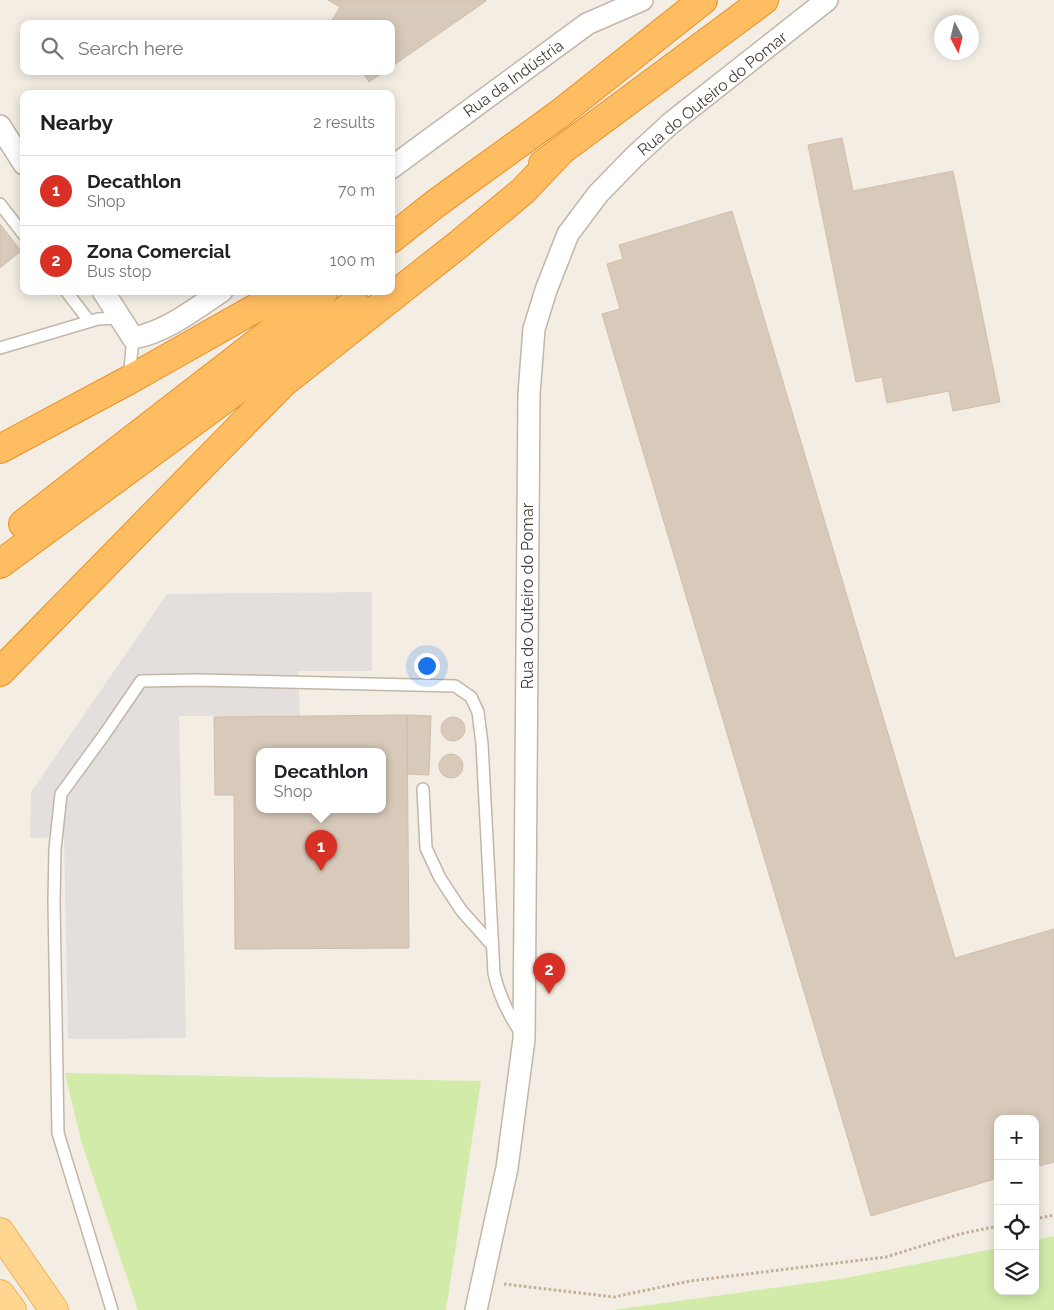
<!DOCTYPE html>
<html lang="en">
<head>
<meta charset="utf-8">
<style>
  body { margin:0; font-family:Raleway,sans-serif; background:#f6f6f6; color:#202124 }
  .controls { position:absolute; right:15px; bottom:15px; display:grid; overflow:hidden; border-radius:10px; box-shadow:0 2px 12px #0003 }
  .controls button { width:45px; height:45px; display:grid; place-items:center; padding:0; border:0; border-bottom:1px solid #e0e0e0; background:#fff; color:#202124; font:25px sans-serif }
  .compass { position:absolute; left:934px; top:15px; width:45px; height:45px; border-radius:50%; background:#fff; box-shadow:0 2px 12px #0003; rotate:173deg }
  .you { position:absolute; left:426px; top:665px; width:18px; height:18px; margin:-12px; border:4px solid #fff; border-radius:50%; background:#1a73e8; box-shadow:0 0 0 8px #1a73e833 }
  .badge { display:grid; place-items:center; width:32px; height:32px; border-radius:50%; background:#d93025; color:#fff; font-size:16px; font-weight:700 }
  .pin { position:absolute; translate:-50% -41px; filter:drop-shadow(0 1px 2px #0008) }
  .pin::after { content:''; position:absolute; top:26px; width:18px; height:15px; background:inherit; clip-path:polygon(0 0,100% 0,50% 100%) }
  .popup { position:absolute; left:256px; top:748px; width:130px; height:65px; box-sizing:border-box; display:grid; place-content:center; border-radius:10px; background:#fff; filter:drop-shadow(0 1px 4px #0005); font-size:16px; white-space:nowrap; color:#757577 }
  .popup b { font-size:19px; color:#202124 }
  .popup::after { content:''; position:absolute; left:50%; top:100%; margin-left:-10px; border:10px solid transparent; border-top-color:#fff }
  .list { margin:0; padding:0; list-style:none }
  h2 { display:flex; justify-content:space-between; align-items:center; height:65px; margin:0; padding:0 20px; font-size:21px }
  h2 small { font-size:16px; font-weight:400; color:#757577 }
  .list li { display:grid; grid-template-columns:32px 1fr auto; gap:15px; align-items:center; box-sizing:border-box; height:70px; padding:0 20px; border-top:1px solid #e0e0e0 }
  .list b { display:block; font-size:19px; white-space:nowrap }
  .list p { margin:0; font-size:16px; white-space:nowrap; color:#757577 }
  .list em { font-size:16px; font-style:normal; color:#757577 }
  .icon { flex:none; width:28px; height:28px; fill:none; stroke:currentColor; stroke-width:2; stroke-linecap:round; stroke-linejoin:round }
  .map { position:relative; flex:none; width:1054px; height:1310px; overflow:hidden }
  .search { position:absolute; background:#fff; box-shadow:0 2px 12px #0003; left:20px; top:20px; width:375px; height:55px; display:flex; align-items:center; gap:12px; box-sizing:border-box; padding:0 18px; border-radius:10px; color:#757577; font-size:19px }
  .panel { position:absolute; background:#fff; box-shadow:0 2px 12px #0003; left:20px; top:90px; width:375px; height:205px; border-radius:10px }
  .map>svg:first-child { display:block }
</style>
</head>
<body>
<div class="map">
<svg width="1054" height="1310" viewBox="0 0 1054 1310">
  <rect width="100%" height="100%" fill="#f3ede3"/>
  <path fill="#d2eba8" d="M65 1073 481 1081 446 1310H138L81 1141Z
    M1054 1236V1310H613L846 1278 998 1248V1291H1035V1240Z"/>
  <path fill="#e3dfdc" d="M372 592V671H298L300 716H179L186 1038 68 1039 64 837 30 838 31 792 167 594Z"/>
  <path fill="#d8caba" stroke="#d1beaa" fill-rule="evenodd" d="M328 0H485L486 1 391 67V24H330L340 7Z
    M362 71H385L369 82Z
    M842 138 853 191 953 171 1000 402 953 411 949 391 887 403 882 377 856 382 808 145Z
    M732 211 955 958 1054 929V1162L1035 1167V1119H998V1178L871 1216 602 314 620 309 607 264 623 259 619 245Z
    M0 224 21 251 0 268Z
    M407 715 409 948 235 949 234 795H215L214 717ZM260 752H382V810H260Z
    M407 715 431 716 429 775 407 774Z
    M441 729a12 12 0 1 1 24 0a12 12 0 1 1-24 0Z
    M439 766a12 12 0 1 1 24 0a12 12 0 1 1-24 0Z"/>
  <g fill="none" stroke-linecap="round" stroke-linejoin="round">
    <defs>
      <path id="lane" d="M0 204 24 235
        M66 291 89 321
        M0 348 98 319 120 318
        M129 379 133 338
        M423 789 426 848 440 878 461 910 492 945
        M112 1310 58 1133 54 902 55 849 61 794 104 735 141 681 198 680 455 686 471 697 478 712 482 744 494 973C499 996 508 1014 521 1033"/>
      <path id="street" d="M0 126 24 164
        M391 168 587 24 642 0
        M103 291 133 338C166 332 195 309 222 291
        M476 1310 507 1168 524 1039 529 394 534 329 546 290 568 234 598 194 634 157 671 123 827 0"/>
      <path id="primary" d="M0 1232 54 1310
        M0 1294 12 1310"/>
      <path id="highway" d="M543 164 764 0
        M391 239 435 204 558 115 703 0
        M0 449 129 380 286 291
        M23 524 324 291
        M0 564 355 303
        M0 672 283 383 459 244 523 191 559 153"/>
    </defs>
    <use href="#lane" stroke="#c2b6a8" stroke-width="14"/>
    <use href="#street" stroke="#c2b6a8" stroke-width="24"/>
    <use href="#primary" stroke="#ecb357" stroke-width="30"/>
    <use href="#highway" stroke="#e99127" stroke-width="30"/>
    <path stroke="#c2ae95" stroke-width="3" stroke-dasharray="2.5 2.5" stroke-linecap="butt" d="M1035 1219 1054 1215
      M504 1284 614 1297 690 1281 886 1257 960 1234 998 1226"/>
    <use href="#lane" stroke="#fff" stroke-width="11"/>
    <use href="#street" stroke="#fff" stroke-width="21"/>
    <use href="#primary" stroke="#ffd690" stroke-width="28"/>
    <use href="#highway" stroke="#ffbd62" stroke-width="28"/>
  </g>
  <g text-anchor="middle" stroke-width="4" stroke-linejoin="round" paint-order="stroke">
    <g font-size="16" fill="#453c33" stroke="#fff">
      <text transform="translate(513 78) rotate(-36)" y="6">Rua da Indústria</text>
      <text transform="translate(712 93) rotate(-39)" y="6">Rua do Outeiro do Pomar</text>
      <text transform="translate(527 596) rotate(-90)" y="6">Rua do Outeiro do Pomar</text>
    </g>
  </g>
</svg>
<div class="controls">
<button>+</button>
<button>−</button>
<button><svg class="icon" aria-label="locate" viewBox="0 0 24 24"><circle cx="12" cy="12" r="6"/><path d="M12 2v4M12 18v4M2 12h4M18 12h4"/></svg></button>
<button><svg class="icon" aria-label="layers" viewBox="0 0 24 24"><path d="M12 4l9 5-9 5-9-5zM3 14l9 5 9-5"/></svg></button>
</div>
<svg class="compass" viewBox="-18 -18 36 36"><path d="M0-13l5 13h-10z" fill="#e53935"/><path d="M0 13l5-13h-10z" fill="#757577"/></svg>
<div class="you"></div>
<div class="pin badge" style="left:321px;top:871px">1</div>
<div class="popup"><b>Decathlon</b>Shop</div>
<div class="pin badge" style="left:549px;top:994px">2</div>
<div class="search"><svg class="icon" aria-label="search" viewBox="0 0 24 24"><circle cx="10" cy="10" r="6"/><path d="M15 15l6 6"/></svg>Search here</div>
<section class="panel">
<h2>Nearby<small>2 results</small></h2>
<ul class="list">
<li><span class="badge">1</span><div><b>Decathlon</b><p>Shop</p></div><em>70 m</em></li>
<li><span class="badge">2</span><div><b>Zona Comercial</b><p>Bus stop</p></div><em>100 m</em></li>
</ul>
</section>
</div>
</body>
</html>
